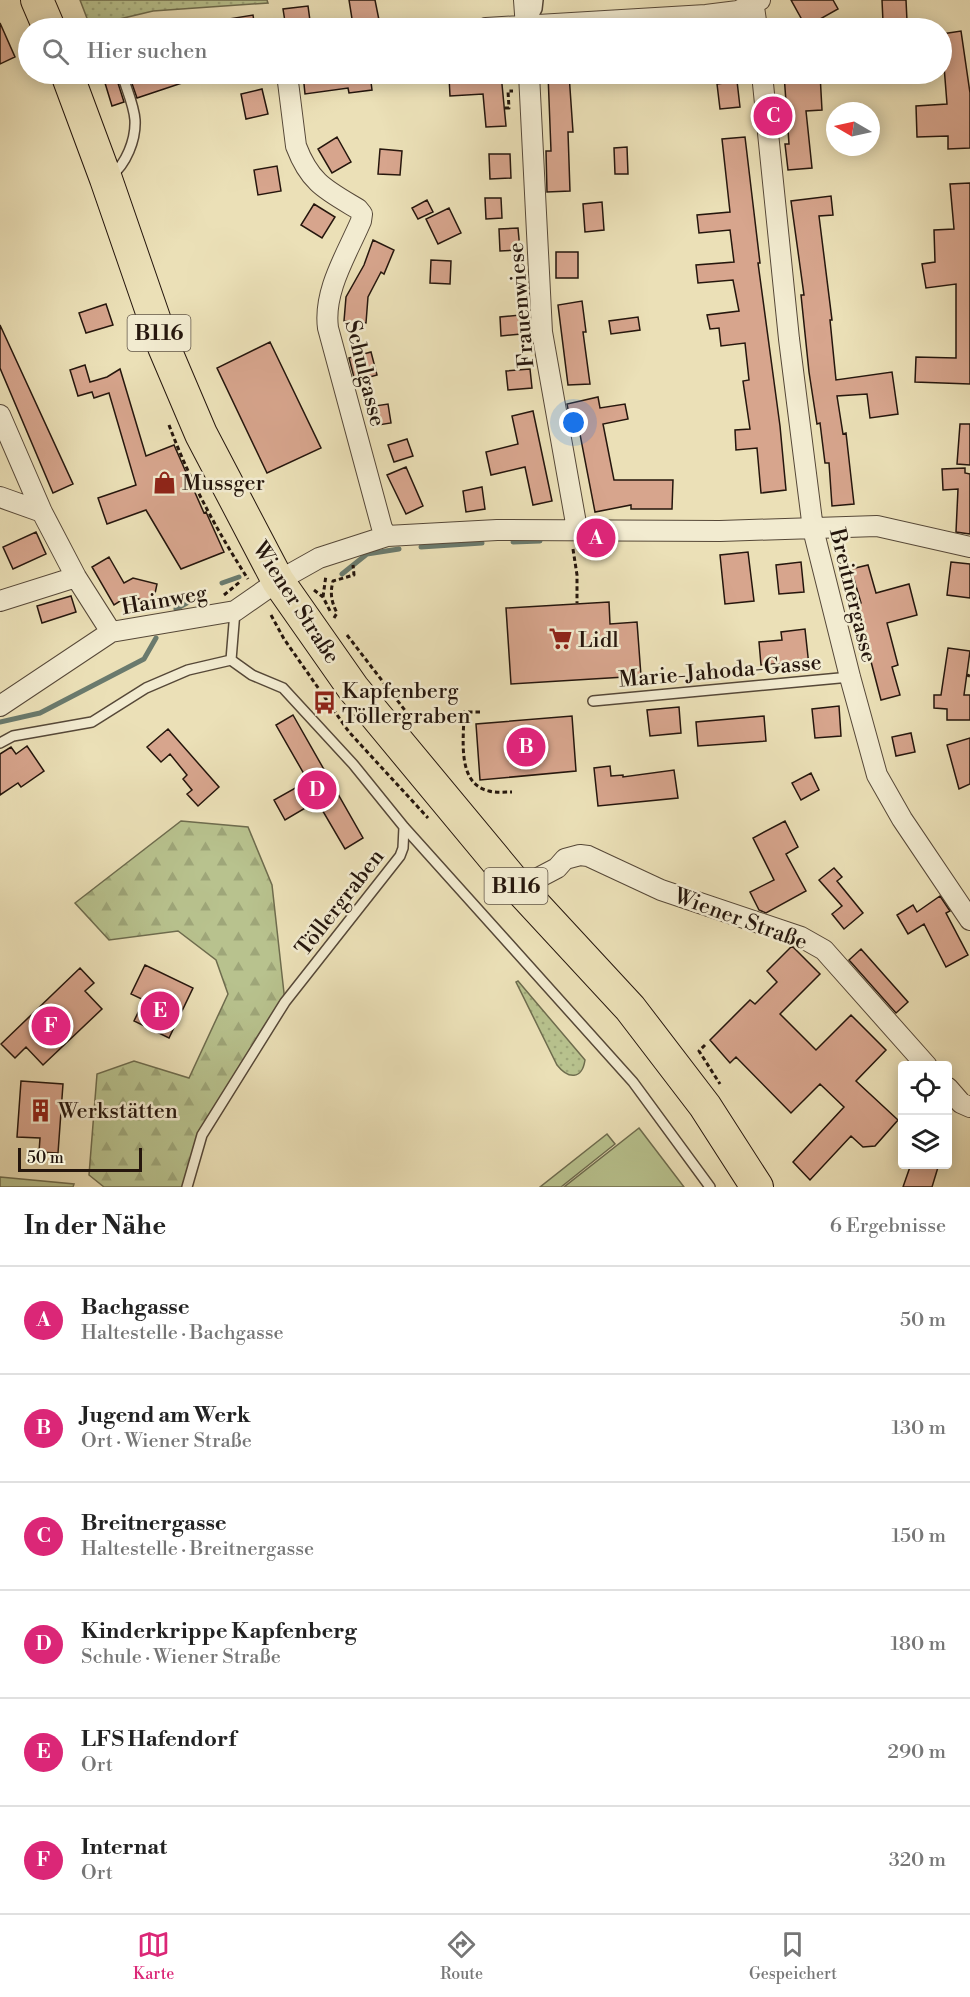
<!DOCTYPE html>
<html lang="de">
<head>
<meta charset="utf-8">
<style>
  body { margin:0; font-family:"Libre Bodoni",serif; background:#f2f2f2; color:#222 }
  .controls { position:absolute; right:18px; bottom:18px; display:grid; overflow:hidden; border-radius:6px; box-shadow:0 3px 15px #0003 }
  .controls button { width:54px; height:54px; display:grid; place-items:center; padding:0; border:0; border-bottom:2px solid #e0e0e0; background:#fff; color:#222; font:30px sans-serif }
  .compass { position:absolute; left:826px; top:102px; width:54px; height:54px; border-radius:50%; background:#fff; box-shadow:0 3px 15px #0003; rotate:279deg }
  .scale { position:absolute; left:18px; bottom:15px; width:124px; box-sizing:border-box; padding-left:6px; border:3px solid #25160d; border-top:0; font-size:16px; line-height:21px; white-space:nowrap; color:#25160d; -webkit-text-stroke:4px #f2ebd0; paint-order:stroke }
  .you { position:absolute; left:574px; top:423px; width:21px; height:21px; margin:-15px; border:4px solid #fff; border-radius:50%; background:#1a73e8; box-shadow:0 0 0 9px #1a73e833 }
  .badge { display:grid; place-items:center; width:39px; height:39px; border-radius:50%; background:#db2777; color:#fff; font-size:20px; font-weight:700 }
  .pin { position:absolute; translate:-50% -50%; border:3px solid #fff; box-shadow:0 2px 6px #0006 }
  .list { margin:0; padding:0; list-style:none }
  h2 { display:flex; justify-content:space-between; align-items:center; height:78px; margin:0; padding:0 24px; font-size:26px }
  h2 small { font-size:20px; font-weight:400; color:#767676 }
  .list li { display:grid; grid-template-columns:39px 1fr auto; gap:18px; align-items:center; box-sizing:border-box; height:108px; padding:0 24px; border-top:2px solid #e0e0e0 }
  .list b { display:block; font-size:22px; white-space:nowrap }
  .list p { margin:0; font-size:20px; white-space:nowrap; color:#767676 }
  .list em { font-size:20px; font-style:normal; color:#767676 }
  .icon { flex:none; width:33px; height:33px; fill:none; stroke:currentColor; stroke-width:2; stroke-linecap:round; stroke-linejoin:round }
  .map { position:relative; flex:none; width:970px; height:1187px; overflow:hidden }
  .search { position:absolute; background:#fff; box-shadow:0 3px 15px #0003; left:18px; right:18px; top:18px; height:66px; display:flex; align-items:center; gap:15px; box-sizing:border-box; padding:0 21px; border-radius:33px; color:#767676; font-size:22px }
  .sheet { height:726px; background:#fff }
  nav { display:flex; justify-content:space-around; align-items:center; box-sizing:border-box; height:84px; border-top:2px solid #e0e0e0; background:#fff; font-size:16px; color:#767676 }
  nav a { display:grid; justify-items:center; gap:3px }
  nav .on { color:#db2777 }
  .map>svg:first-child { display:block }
</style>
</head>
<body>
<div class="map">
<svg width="970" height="1187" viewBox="0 0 970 1187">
  <defs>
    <pattern id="grass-dots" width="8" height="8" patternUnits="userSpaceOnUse" patternTransform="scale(1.5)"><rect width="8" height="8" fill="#b8c28e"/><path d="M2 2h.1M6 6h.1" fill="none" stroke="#9ea679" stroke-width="1.8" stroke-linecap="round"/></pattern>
    <pattern id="forest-firs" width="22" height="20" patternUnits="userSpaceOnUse" patternTransform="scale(1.5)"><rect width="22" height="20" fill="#b8c28e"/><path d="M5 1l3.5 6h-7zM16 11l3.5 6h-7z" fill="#9ea679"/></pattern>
  </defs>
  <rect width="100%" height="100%" fill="#ebe0b7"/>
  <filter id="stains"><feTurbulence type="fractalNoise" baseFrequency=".00333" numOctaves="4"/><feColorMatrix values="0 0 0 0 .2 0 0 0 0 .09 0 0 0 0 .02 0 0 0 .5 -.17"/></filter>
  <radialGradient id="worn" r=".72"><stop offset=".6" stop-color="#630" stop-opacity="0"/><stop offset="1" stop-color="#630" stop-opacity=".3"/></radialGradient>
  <path fill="url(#grass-dots)" stroke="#6e6c4e" stroke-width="1.5" d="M80 0H267L268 3 153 11 90 26Z
    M518 981 585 1060C582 1080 568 1079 557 1065L516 982Z"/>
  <path fill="url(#forest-firs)" stroke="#6e6c4e" stroke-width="1.5" d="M181 821 248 827 272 885 285 1002 202 1135 187 1187H104L89 1175 97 1074 134 1061 189 1078 228 994 216 960 178 931 109 940 75 903Z"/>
  <path fill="#b8c28e" stroke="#6e6c4e" stroke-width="1.5" d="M639 1128 684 1187H564Z
    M607 1134 615 1144 561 1187H540Z
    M0 1177 74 1184 73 1187H0Z"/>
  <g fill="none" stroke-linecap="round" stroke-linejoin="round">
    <path stroke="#6a7a6d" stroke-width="5" d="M584 541 609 540
      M513 542 540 541
      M421 547 482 543
      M342 574 367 554 399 549
      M222 583 239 577
      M176 609 201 595
      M0 722 40 713 144 659 156 638"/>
  </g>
  <path fill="#d7a58d" stroke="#25160d" stroke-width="1.5" d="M349 0H375L379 20 353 25Z
    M791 0H833L838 9 806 27Z
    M882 0H906L907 21 883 22Z
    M308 6 311 28H286L283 9Z
    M253 15 255 28H217L216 21Z
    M0 23 15 57 0 64Z
    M961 31 970 93V148L948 149V136L917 137 916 106 947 104 944 66 942 67V34Z
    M135 74H145L147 78 159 74H203V76L137 98 129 75Z
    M303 74H370L372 90 349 93 348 88 305 94Z
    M484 74H501L506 126 486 127 483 94 450 96 449 77 484 75Z
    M548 74H569L573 132H568L570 191 547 192 546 151H551Z
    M784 74H820L822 110 806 111 812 168 788 170 785 144H789Z
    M117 80 124 102 112 106 105 83Z
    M737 81 740 107 720 109 717 84Z
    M262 89 268 114 246 119 241 94Z
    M337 137 351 162 332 173 318 149Z
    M745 137 760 263H758L780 426 786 490 761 493 757 448 736 450 735 430 750 429 743 381 749 380 745 343 721 346 719 328 710 329 707 315 739 311 733 280 698 283 696 265 734 262 730 230 699 233 697 215 730 212 722 139Z
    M627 147 628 174H615L614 148Z
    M380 149 402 151 400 175 378 174Z
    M489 154H510L511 178 490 179Z
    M277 166 281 191 258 195 254 170Z
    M970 183V384L915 382 916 357 956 358V284L926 288 922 264 935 262 934 230 954 229 950 184Z
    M831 196 833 215 819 216 832 320H830L836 380 892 372 898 414 870 418 867 394 837 396 843 434 846 433 854 504 832 506 829 463H825L820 423 817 424 809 372 801 295H804L791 201Z
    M485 198H501L502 218 486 219Z
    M427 200 433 212 418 219 412 208Z
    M602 202 604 230 585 232 583 204Z
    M314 204 335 217 322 238 301 225Z
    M449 208 461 233 438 244 426 219Z
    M518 228 520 250 500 251 499 229Z
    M373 240 394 250 384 274 381 272 368 297 366 323 344 321 346 297 364 265Z
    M556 252H578V278H556Z
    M431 260 451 261 450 284 430 283Z
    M582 301 586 332H583L590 384 568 385 558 305Z
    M106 304 113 325 86 333 79 313Z
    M520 315 521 334 501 336 500 317Z
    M638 317 640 330 611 334 609 321Z
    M0 325 73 484 53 493 0 368Z
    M270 342 321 448 267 473 217 368Z
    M371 352 377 375 355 381 349 358Z
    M85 365 90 382 107 377 120 369 146 456 174 445 204 513 206 512 224 552 181 569 146 510 107 524 98 498 136 485 109 393 94 398 92 392 78 396 70 370Z
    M530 369 532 388 508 390 506 371Z
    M598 397 600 408 625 404 628 419 603 424 614 480H673L672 509H631V505L595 512 579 429 572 430 567 404Z
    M388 404 391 423 372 426 368 407Z
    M533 411 552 501 533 505 525 467 491 475 486 452 518 444 512 416Z
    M960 424H970V465L957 464Z
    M407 439 413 456 394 462 388 445Z
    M406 467 423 506 406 514 387 475Z
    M965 468V473L970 474V534L956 532 958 489 943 490 942 469Z
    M482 487 485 509 466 512 463 491Z
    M36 532 46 554 13 569 3 547Z
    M748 552 754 601 725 604 720 555Z
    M109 557 124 583 133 578 157 584 153 603 128 596 114 605 92 567Z
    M801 562 804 592 779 594 776 565Z
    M951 562 970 564V598L947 595Z
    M868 565 876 593 909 584 917 615 887 623 898 665 892 667 900 695 881 700 856 604 861 603 851 569Z
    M71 596 76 612 42 623 37 606Z
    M609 602 610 624 637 622 641 676 511 684 506 608Z
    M805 629 809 666 785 669 784 663 761 665 759 642 782 640 781 632Z
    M948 648 970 651 964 695H970V720H947V709L934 708V695H941Z
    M839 706 841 736 815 738 812 709Z
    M679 707 681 733 650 736 647 710Z
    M293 715 363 838 345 849 317 801 285 820 274 800 308 781 276 725Z
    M572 716 576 771 480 780 476 724Z
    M764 716 766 741 698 746 696 722Z
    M168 729 219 787 198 806 187 794 192 790 183 779 187 775 170 754 161 762 147 747Z
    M911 733 915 752 896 756 892 737Z
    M970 738V784L959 789 947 745Z
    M27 746 44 771 21 787 18 783 0 795V754L11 747 16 754Z
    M610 766 611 776 623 775V777L674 770 678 798 598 806 594 768Z
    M811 773 819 790 801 800 792 783Z
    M785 821 798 847 786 854 806 891 766 913 759 910 750 892 774 880 753 838Z
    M834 868 842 877 837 881 863 913 844 929 832 914 842 906 819 880Z
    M940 896 950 911 946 913 968 955 946 967 924 924 908 934 897 915 913 905 917 912Z
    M792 946 820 974 780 1014 816 1050 851 1015 886 1050 856 1081 898 1120 875 1146 863 1147 851 1136 810 1180 793 1162 844 1107 820 1084 791 1113 736 1057 730 1063 710 1040 750 1000 755 1004 777 982 767 971Z
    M861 949 908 1002 896 1013 849 960Z
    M145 965 193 988 169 1038 134 1021 144 1000 131 994Z
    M80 968 94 983 85 991 102 1009 43 1065 26 1047 15 1058 1 1044Z
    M21 1081 63 1084 58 1153 39 1152 40 1138 17 1137Z
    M911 1164H939L932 1187H903Z"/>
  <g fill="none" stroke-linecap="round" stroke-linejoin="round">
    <defs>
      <path id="lane" d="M530 23 537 9 538 0
        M111 176C126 164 136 140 135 120 134 105 126 88 122 74
        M235 611 231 660 252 675 283 688 353 764 404 827 633 1082 710 1187
        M593 701 850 677
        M0 743 13 736 92 722 146 688 188 670 231 660
        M187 1187 202 1135 285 1002 400 856 403 848 404 827"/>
      <path id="street" d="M524 0 526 28
        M753 0 757 28
        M486 28 706 15 738 11 760 0
        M287 74 296 146C310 183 326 190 358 209L362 214 361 221C347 254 323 291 328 328L382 528 387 536
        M529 74 542 332 577 529
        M762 74 789 339 813 529 850 677 877 775 902 819 970 920
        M0 415 42 512 76 577 111 632
        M0 497 42 512
        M0 601 76 577
        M0 706 111 632 235 611 278 581 319 558 387 536 497 530 720 531 877 526 970 547
        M519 888 557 868 565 859 580 855 588 856 661 890 801 937 824 950 927 1066
        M948 1088 961 1103 970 1107"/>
      <path id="primary" d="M37 0 49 28
        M67 74 106 179 164 347 201 434 278 581 353 688 519 888 630 1008 705 1106 757 1187"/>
    </defs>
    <use href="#lane" stroke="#564838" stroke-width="12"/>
    <use href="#street" stroke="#564838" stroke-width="22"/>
    <use href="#primary" stroke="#25160d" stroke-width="34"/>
    <path stroke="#25160d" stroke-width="3" stroke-dasharray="4.5 3" stroke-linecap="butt" d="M506 74 512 75
      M505 108H509L508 91H513
      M169 425C189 479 217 531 248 579
      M573 549 577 575V603
      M314 590 323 597 331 613
      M224 595 241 581
      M323 597 326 575
      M271 615 284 639 349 732 428 818
      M334 618 337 613C331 601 330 593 333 581L354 575 353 565
      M347 635 407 713
      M967 675 970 676
      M480 712H464C464 737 456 784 489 791 496 793 505 792 512 792
      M705 1045 699 1051 720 1084"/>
    <use href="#lane" stroke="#f2ebd0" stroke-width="9"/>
    <use href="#street" stroke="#f2ebd0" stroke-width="20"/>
    <use href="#primary" stroke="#ebe0b7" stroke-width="32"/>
  </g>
  <defs>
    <symbol id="shop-bare" viewBox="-9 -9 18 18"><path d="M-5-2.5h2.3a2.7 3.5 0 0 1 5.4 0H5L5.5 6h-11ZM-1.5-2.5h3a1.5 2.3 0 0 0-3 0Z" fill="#8f2418" stroke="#f2ebd0" stroke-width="2.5" paint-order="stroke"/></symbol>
    <symbol id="supermarket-bare" viewBox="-9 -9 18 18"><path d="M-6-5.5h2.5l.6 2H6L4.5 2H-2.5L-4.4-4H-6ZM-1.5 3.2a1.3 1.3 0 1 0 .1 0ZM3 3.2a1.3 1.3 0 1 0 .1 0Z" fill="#8f2418" stroke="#f2ebd0" stroke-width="2.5" paint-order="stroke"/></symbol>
    <symbol id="bus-bare" viewBox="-9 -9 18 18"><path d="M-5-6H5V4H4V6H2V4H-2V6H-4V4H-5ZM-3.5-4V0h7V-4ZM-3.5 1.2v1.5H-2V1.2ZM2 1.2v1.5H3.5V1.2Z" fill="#8f2418" stroke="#f2ebd0" stroke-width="2.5" paint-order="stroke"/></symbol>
    <symbol id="building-bare" viewBox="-9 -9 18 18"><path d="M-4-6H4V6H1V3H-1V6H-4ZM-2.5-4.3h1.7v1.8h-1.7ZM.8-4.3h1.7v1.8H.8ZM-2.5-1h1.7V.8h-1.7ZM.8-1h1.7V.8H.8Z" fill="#8f2418" stroke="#f2ebd0" stroke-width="2.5" paint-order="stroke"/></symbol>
  </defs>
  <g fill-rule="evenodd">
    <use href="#shop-bare" x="148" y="466" width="33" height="33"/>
    <use href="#supermarket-bare" x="544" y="622" width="33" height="33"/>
    <use href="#bus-bare" x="308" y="686" width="33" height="33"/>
    <use href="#building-bare" x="24" y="1094" width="33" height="33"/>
  </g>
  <g text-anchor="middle" stroke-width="5" stroke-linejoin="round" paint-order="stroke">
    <g fill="#f2ebd0" stroke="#625648" stroke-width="1.5">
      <rect x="127.5" y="315" width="63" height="36" rx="4.5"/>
      <rect x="484.5" y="868" width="63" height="36" rx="4.5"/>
    </g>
    <g font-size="21" font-weight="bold" fill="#25160d">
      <text x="159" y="340">B116</text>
      <text x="516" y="893">B116</text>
    </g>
    <g font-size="22" fill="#25160d" stroke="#f2ebd0">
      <text transform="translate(520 305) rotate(-95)" y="8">Frauenwiese</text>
      <text transform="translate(366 373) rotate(76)" y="8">Schulgasse</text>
      <text transform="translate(854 595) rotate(76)" y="8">Breitnergasse</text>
      <text transform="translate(164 599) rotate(-10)" y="8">Hainweg</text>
      <text transform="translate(297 602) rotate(57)" y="8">Wiener Straße</text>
      <text transform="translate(720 670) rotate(-5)" y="8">Marie-Jahoda-Gasse</text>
      <text transform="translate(339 902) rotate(-52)" y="8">Töllergraben</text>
      <text transform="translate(741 918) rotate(20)" y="8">Wiener Straße</text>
    </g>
    <g font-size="22" fill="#25160d" stroke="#f2ebd0" text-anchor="start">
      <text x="182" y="490">Mussger</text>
      <text x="578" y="647">Lidl</text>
      <text x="342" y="698">Kapfenberg<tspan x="342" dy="25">Töllergraben</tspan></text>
      <text x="58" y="1118">Werkstätten</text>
    </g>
  </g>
  <rect width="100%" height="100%" filter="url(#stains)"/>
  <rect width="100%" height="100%" fill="url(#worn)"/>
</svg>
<div class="controls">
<button><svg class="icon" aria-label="locate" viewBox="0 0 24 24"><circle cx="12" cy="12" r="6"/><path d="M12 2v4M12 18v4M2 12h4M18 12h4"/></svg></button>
<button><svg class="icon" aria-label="layers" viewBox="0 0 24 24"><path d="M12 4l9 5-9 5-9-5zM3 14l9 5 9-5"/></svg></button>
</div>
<svg class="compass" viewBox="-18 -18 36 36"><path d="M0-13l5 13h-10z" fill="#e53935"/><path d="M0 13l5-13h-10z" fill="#767676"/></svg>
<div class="scale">50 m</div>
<div class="you"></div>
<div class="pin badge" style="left:596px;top:538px">A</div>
<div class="pin badge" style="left:526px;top:747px">B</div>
<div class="pin badge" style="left:773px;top:116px">C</div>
<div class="pin badge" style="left:317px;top:790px">D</div>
<div class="pin badge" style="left:160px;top:1011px">E</div>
<div class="pin badge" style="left:51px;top:1026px">F</div>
<div class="search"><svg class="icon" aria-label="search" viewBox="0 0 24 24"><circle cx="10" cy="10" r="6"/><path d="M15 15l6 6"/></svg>Hier suchen</div>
</div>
<section class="sheet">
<h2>In der Nähe<small>6 Ergebnisse</small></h2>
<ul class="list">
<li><span class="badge">A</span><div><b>Bachgasse</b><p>Haltestelle · Bachgasse</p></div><em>50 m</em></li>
<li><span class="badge">B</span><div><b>Jugend am Werk</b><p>Ort · Wiener Straße</p></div><em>130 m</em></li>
<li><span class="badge">C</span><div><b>Breitnergasse</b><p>Haltestelle · Breitnergasse</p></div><em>150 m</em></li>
<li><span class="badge">D</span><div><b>Kinderkrippe Kapfenberg</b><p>Schule · Wiener Straße</p></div><em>180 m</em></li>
<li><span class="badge">E</span><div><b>LFS Hafendorf</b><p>Ort</p></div><em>290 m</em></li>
<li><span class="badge">F</span><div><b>Internat</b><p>Ort</p></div><em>320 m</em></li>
</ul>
</section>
<nav>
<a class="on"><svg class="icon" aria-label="map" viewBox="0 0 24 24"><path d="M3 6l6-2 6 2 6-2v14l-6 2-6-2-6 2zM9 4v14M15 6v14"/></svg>Karte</a>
<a><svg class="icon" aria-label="directions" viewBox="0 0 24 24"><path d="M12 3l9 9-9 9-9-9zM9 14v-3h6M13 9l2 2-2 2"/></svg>Route</a>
<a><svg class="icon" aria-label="saved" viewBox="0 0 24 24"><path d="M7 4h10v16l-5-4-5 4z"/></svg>Gespeichert</a>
</nav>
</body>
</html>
